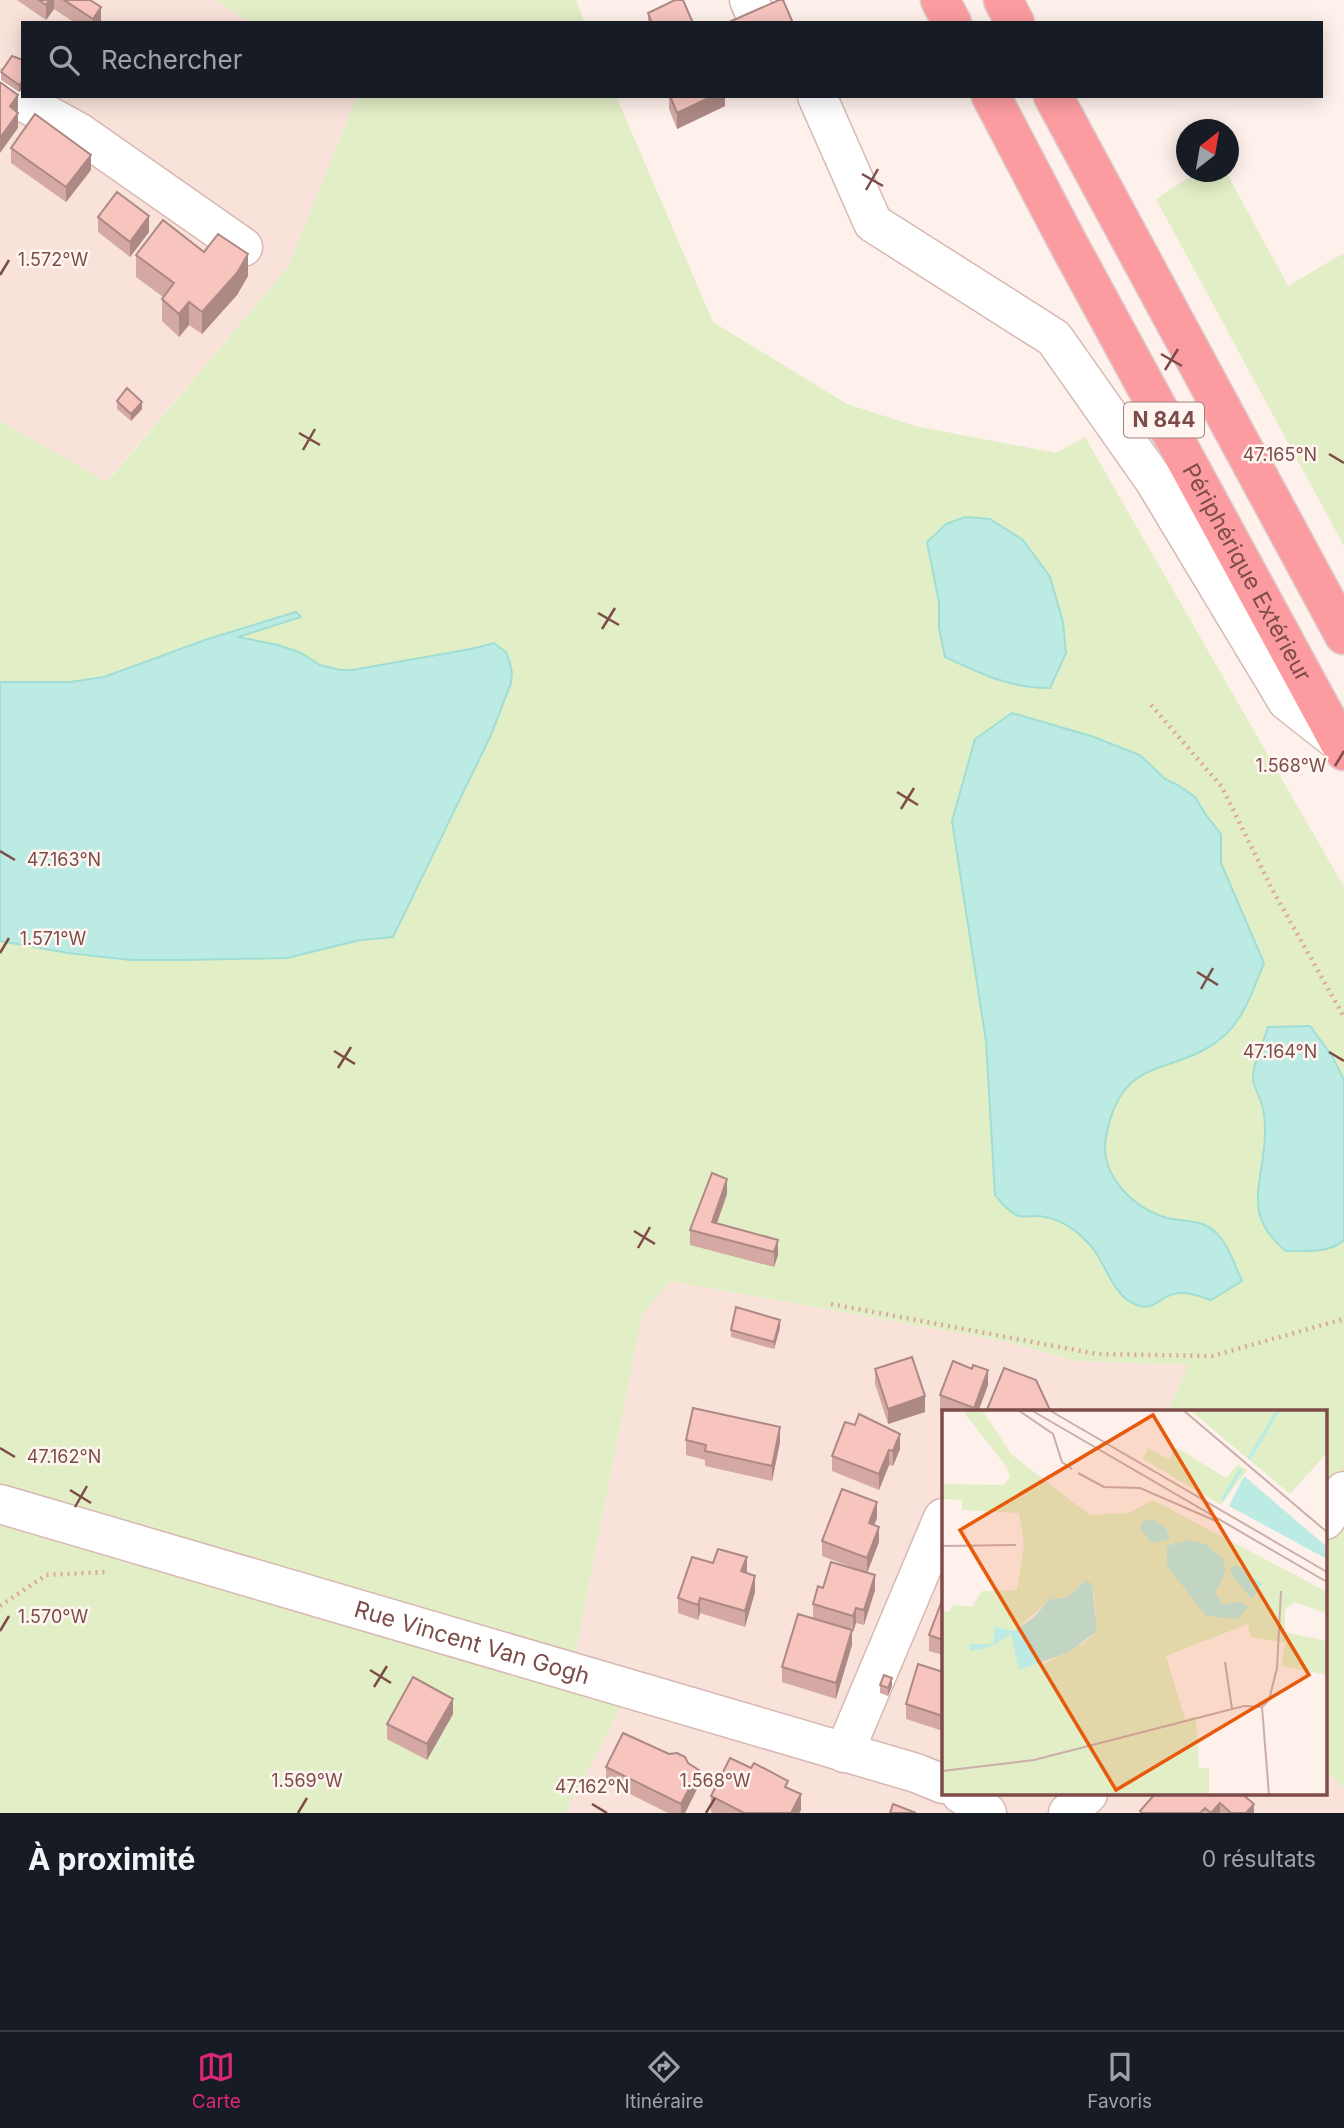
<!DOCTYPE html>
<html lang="fr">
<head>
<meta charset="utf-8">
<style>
  body { margin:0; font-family:Inter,sans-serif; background:#242831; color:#f1f3f6 }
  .compass { position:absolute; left:1176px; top:119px; width:63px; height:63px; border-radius:50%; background:#171b24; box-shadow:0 4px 18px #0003; rotate:31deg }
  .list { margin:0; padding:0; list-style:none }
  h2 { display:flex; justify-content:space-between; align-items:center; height:91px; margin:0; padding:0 28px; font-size:30px }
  h2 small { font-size:23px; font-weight:400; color:#9ea1a6 }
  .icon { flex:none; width:38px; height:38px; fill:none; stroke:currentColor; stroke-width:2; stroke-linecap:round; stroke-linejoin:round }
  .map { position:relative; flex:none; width:1344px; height:1813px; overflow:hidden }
  .search { position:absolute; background:#171b24; box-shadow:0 4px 18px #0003; left:21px; right:21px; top:21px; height:77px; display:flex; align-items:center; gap:18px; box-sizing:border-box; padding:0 24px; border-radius:0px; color:#9ea1a6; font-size:26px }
  .sheet { height:217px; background:#171b24 }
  nav { display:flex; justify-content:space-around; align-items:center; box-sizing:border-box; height:98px; border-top:2px solid #363941; background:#171b24; font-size:19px; color:#9ea1a6 }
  nav a { display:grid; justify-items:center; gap:4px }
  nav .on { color:#db2777 }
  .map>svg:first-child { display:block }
</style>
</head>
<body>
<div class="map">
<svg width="1344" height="1813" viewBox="0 0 1344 1813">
  <rect width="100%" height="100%" fill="#fef0ea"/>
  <path fill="#f9e2da" d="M0 0H216L250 23H23V96H357L288 267 106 482 0 421Z
    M670 1281 1003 1341 1077 1361 1189 1365 1167 1412H943V1794H1325V1771L1344 1788V1813H565L635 1680 574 1661 642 1315Z"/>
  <path fill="#e2eec6" d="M216 0H576L585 23H250Z
    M357 96H616L713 322 847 404 915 426 1056 453 1085 437 1344 887V1788L1325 1771V1412H1167L1189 1365 1077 1361 1003 1341 670 1281 642 1315 574 1661 635 1680 565 1813H0V941L131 960H186L287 958 360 940 393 937 491 735 511 683 512 673 510 663 494 643 471 649 352 670H340L320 665 301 653 254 640 236 637 301 617C232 623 172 656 107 676 73 686 35 682 0 682V421L107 482 288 267Z
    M1197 172H1226L1288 286 1344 253V546L1156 199Z"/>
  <path fill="#bbebe3" stroke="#a0ded5" stroke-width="2" d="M965 517 990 519 1023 540 1050 577 1063 622 1066 653 1050 688C1012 689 979 673 945 657L939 628V602L927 542 946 524Z
    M296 612 301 617 238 637 278 645 301 653 320 665 340 670H352L471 649 494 643 506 652 510 663 512 673 511 683 491 735 393 937 360 940 287 958 186 960H131L68 953 0 941V682H70L104 677 208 639Z
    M1012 713 1091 736 1140 755 1165 779 1178 785 1195 797 1206 815 1221 834V863L1264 963C1254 987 1246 1014 1227 1033 1178 1080 1122 1048 1106 1137 1099 1175 1133 1208 1167 1218 1184 1222 1199 1219 1213 1230 1228 1242 1234 1264 1242 1281L1211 1300C1199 1296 1187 1291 1174 1294 1161 1296 1155 1310 1140 1306 1115 1300 1108 1269 1094 1250 1090 1244 1084 1239 1079 1234 1067 1224 1052 1216 1035 1216 1030 1216 1024 1217 1019 1216 1010 1214 1001 1202 995 1195L986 1041 952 821 975 739Z
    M1310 1026 1332 1056 1344 1080V1240C1331 1253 1304 1251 1286 1251 1239 1213 1265 1181 1265 1132 1265 1123 1265 1113 1262 1105 1260 1096 1254 1088 1253 1079 1253 1062 1263 1043 1268 1027Z"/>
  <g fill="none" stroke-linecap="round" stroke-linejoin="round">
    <defs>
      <g id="minor">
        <path d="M749 0 759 23"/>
        <path d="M0 89 80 133 243 247"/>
        <path d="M817 96 873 223 1054 338 1154 480 1287 701 1339 742"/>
        <path id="s1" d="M0 1504 916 1773 943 1784"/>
        <path d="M1325 1520 1344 1491"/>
        <path d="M844 1753 943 1518"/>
        <path d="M961 1794 980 1806 987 1813"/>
        <path d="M1068 1813 1088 1794"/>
      </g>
      <g id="highway">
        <path d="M940 0 952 23"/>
        <path d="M1003 0 1015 23"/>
        <path id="s2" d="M991 96 1068 243 1344 751"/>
        <path d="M1053 96 1344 635"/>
      </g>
    </defs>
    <use href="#minor" stroke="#d7b8b2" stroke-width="41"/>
    <use href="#highway" stroke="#dbcdcc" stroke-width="41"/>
    <path stroke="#dda6a0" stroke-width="4.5" stroke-dasharray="2 5" stroke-linecap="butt" d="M1151 705 1222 787 1273 891 1344 1017
      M831 1304 1097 1354 1212 1356 1344 1319
      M0 1606 46 1575 105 1572"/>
    <use href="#minor" stroke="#fff" stroke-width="38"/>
    <use href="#highway" stroke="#fd9ca0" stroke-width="38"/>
  </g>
  <path fill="#d4a9a3" d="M17 0H90L101 7V23H75L54 9 46 20Z
    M648 13 693 23H648Z
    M23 60V89L19 92 1 80V72Z
    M669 96H725V106L677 129 669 109Z
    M11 148 91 170 66 202 11 163Z
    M98 217 149 232 130 257 98 232Z
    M204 252 248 276 237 295 202 334 189 325 179 337 162 321V299L163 297 136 277V255Z
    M117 401 142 409 131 421 117 409Z
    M727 1194 717 1223 778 1240V1255L774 1267 690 1245V1230Z
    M780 1328 774 1349 731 1337V1330Z
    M875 1369 925 1412 888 1424 875 1384Z
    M988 1385 978 1412H944L940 1410V1395Z
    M686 1440 780 1442 772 1481 705 1466V1460L686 1455Z
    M900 1449 893 1466 889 1465 879 1490 832 1471V1456Z
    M877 1518 874 1525 879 1542 867 1573 875 1590 864 1625 856 1623 853 1632 852 1631V1645L836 1699 782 1682V1667L813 1619V1604L823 1588 856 1569 822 1556V1541Z
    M747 1572 746 1573 755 1592 745 1627 700 1613 698 1620 678 1613V1598Z
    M943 1598V1655L929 1651V1635Z
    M943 1672V1731L906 1719V1704Z
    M880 1685 892 1686 888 1696 880 1693Z
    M453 1714 427 1760 387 1739V1724Z
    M688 1763 699 1785 685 1813H668L606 1782V1767Z
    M788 1788 801 1810 799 1813H713L711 1812V1796Z
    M1242 1794 1254 1813H1140V1811Z"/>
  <path fill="#ad8985" d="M49 0H54V9L46 20V5Z
    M101 7V22L93 23V19Z
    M22 81V89L19 92V85Z
    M18 95V110L10 122V106Z
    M713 96H725V106L677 129V113Z
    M18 113V128L0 153V138Z
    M91 155V170L66 202V187Z
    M149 216V232L130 257V242Z
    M248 254V276L237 295 202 334V312Z
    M189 302V325L179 337V314Z
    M142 402V409L131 421V414Z
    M727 1179V1194L712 1237V1222Z
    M778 1240V1255L774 1267V1252Z
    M780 1320V1328L774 1349V1342Z
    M988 1370V1385L978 1412H974V1408Z
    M925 1396V1412L888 1424V1409Z
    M780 1427V1442L772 1481V1466Z
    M900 1434V1449L893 1466V1451Z
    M889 1450V1465L879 1490V1474Z
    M877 1502V1518L869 1539V1523Z
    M879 1527V1542L867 1573V1558Z
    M747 1557V1572L741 1587V1571Z
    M875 1575V1590L864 1625V1610Z
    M755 1576V1592L745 1627V1611Z
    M700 1598V1613L698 1620V1605Z
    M856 1608V1623L853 1632V1616Z
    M852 1630V1645L836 1699V1683Z
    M892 1678V1686L888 1696V1688Z
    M453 1699V1714L427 1760V1744Z
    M699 1770V1785L685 1813H681V1804Z
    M801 1794V1810L799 1813H791Z
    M1220 1803V1813H1211Z
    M1254 1804V1813H1246Z"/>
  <path fill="#f7c4be" stroke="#ad8985" stroke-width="2" d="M39 0H49L46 5Z
    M64 0H90L101 7 93 19Z
    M675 0H683L693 23H652L648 13Z
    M779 0H783L793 23H727Z
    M12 56 23 60V81L19 85 1 72Z
    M0 82 18 95 10 106 18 113 0 138Z
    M670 96H713L677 113Z
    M35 114 91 155 66 187 11 148Z
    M117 192 149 216 130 242 98 217Z
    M163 220 204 252 218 234 248 254 237 273 202 312 189 302 179 314 162 299 174 283 136 255Z
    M127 388 142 402 131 414 117 401Z
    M712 1173 727 1179 712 1222 778 1240 774 1252 690 1230Z
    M736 1307 780 1320 774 1342 731 1330Z
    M912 1357 925 1396 888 1409 875 1369Z
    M953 1361 972 1369 973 1365 988 1370 974 1408 940 1395Z
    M1004 1368 1036 1380 1051 1412H986Z
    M693 1408 780 1427 772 1466 705 1451 706 1445 686 1440Z
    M859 1414 900 1434 893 1451 889 1450 879 1474 832 1456 845 1422 855 1425Z
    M842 1489 877 1502 869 1523 879 1527 867 1558 822 1541Z
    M718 1549 747 1557 741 1571 755 1576 745 1611 700 1598 698 1605 678 1598 692 1557 713 1563Z
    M831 1562 875 1575 864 1610 856 1608 853 1616 813 1604 818 1586 823 1588Z
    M943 1598V1640L929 1635Z
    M798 1614 852 1630 836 1683 782 1667Z
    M918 1664 943 1672V1716L906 1704Z
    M884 1675 892 1678 888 1688 880 1685Z
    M413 1677 453 1699 427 1744 387 1724Z
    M623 1733 669 1754 677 1753 685 1757 688 1763 699 1770 681 1804 606 1767Z
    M730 1758 751 1768 754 1763 788 1781 785 1787 801 1794 791 1813H744L711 1796Z
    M1155 1794H1242L1254 1804 1246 1813H1231L1220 1803 1211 1813 1205 1808 1200 1813H1142L1140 1811Z
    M893 1804 916 1813H890Z"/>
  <path fill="none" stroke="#7d4c49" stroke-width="2.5" d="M862 174 883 186M866 190 878 169M0 275 9 260M1161 354 1182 366M1165 370 1178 349M299 433 320 445M303 450 315 429M1329 454 1344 463M598 613 619 625M602 629 615 608M1335 766 1344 751M897 792 918 805M901 809 914 788M0 851 15 860M0 953 9 938M1197 972 1218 985M1201 989 1213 968M334 1051 355 1064M1329 1052 1344 1061M338 1068 351 1047M634 1231 655 1244M638 1248 650 1227M0 1448 15 1457M70 1490 91 1503M75 1507 87 1486M0 1631 9 1616M370 1670 391 1683M374 1687 387 1666M592 1804 607 1813M298 1813 307 1798M706 1813 715 1798"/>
  <g text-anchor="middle" stroke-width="5" stroke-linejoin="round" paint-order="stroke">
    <rect fill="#fff6f2" stroke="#a47f7c" stroke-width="2" x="1124" y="402.5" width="80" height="35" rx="5"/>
    <g font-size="21" font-weight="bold" fill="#7d4c49">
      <text x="1164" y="427">N 844</text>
    </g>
    <g font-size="23" fill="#7d4c49" stroke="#fff6f2">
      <text dy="8" stroke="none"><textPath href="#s2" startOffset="541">Périphérique Extérieur</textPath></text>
      <text dy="8" stroke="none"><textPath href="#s1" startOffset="492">Rue Vincent Van Gogh</textPath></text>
    </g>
  </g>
  <g transform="translate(942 1410)">
    <rect width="385" height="385" fill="#fef0ea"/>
    <path d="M20 0H40L70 45 148 105 186 103 211 90 385 182V204L353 192 343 199V222L385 231V265L339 256 343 233 308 227 306 214 224 246 243 309 254 306 257 358H267V385H0V201L7 202 10 195 30 197 40 181 75 180 82 134 77 103 20 100V90L0 89V74L62 75 68 67 64 56ZM144 170 152 183 155 221 142 233 100 255 65 221H53L52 228 58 229 51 234 53 217 72 221 111 187 107 191 125 187ZM248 0H385V43L348 84ZM234 37 284 68 296 54 305 60 279 95 201 49 206 38 227 50Z" fill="#e2eec6" fill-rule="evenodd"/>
    <path d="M302 66 385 137V149L287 96ZM211 110 224 118 228 129 210 133 207 130 198 118 201 111ZM247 130 265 135 282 150 283 163 273 183 280 194 298 192 306 197 295 209 264 206 225 156V136ZM294 155 320 174 310 189 291 167 288 158ZM144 170 150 174 155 221 127 242 77 260 69 224 48 237 28 241 27 234H51L53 217 72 221 91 208 113 183 109 190 125 187Z" fill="#bbebe3"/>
    <path fill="none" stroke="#bbebe3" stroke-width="3.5" d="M307 49 336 0M280 90 299 59"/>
    <path fill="none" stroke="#caaeaa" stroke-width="2" d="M76 0 111 24 120 52 130 59M89 0 385 172M107 0 385 162M241 0 385 122M136 63 162 77 198 78 274 111M0 136 74 135M283 252 290 299M0 361 92 350 302 296 320 297M327 385 320 297 327 290 335 258 339 181"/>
    <path fill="#e8590c" fill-opacity="0.15" stroke="#e8590c" stroke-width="3.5" d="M211 5 367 265 174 380 18 120Z"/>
    <rect width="385" height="385" fill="none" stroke="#7d4c49" stroke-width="3.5"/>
  </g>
  <g font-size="18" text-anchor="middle" fill="#7d4c49" stroke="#fff6f2" stroke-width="5" stroke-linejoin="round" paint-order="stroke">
    <text x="53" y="266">1.572°W</text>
    <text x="1280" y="461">47.165°N</text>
    <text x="1291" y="772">1.568°W</text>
    <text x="64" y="866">47.163°N</text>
    <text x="53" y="945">1.571°W</text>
    <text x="1280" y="1058">47.164°N</text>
    <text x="64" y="1463">47.162°N</text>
    <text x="53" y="1623">1.570°W</text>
    <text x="307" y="1787">1.569°W</text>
    <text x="715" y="1787">1.568°W</text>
    <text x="592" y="1793">47.162°N</text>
  </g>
</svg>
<svg class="compass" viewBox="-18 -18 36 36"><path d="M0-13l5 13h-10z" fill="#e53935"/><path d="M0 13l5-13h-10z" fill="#9ea1a6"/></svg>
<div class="search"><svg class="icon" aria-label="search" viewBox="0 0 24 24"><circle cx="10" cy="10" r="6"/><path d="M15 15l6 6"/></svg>Rechercher</div>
</div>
<section class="sheet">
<h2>À proximité<small>0 résultats</small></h2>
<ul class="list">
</ul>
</section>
<nav>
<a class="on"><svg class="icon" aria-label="map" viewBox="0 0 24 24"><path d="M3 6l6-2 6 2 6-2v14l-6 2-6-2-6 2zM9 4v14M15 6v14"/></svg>Carte</a>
<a><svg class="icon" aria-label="directions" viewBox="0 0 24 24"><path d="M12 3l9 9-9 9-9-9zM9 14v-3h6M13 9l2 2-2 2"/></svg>Itinéraire</a>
<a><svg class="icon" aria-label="saved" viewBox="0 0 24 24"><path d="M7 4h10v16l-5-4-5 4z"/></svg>Favoris</a>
</nav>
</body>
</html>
